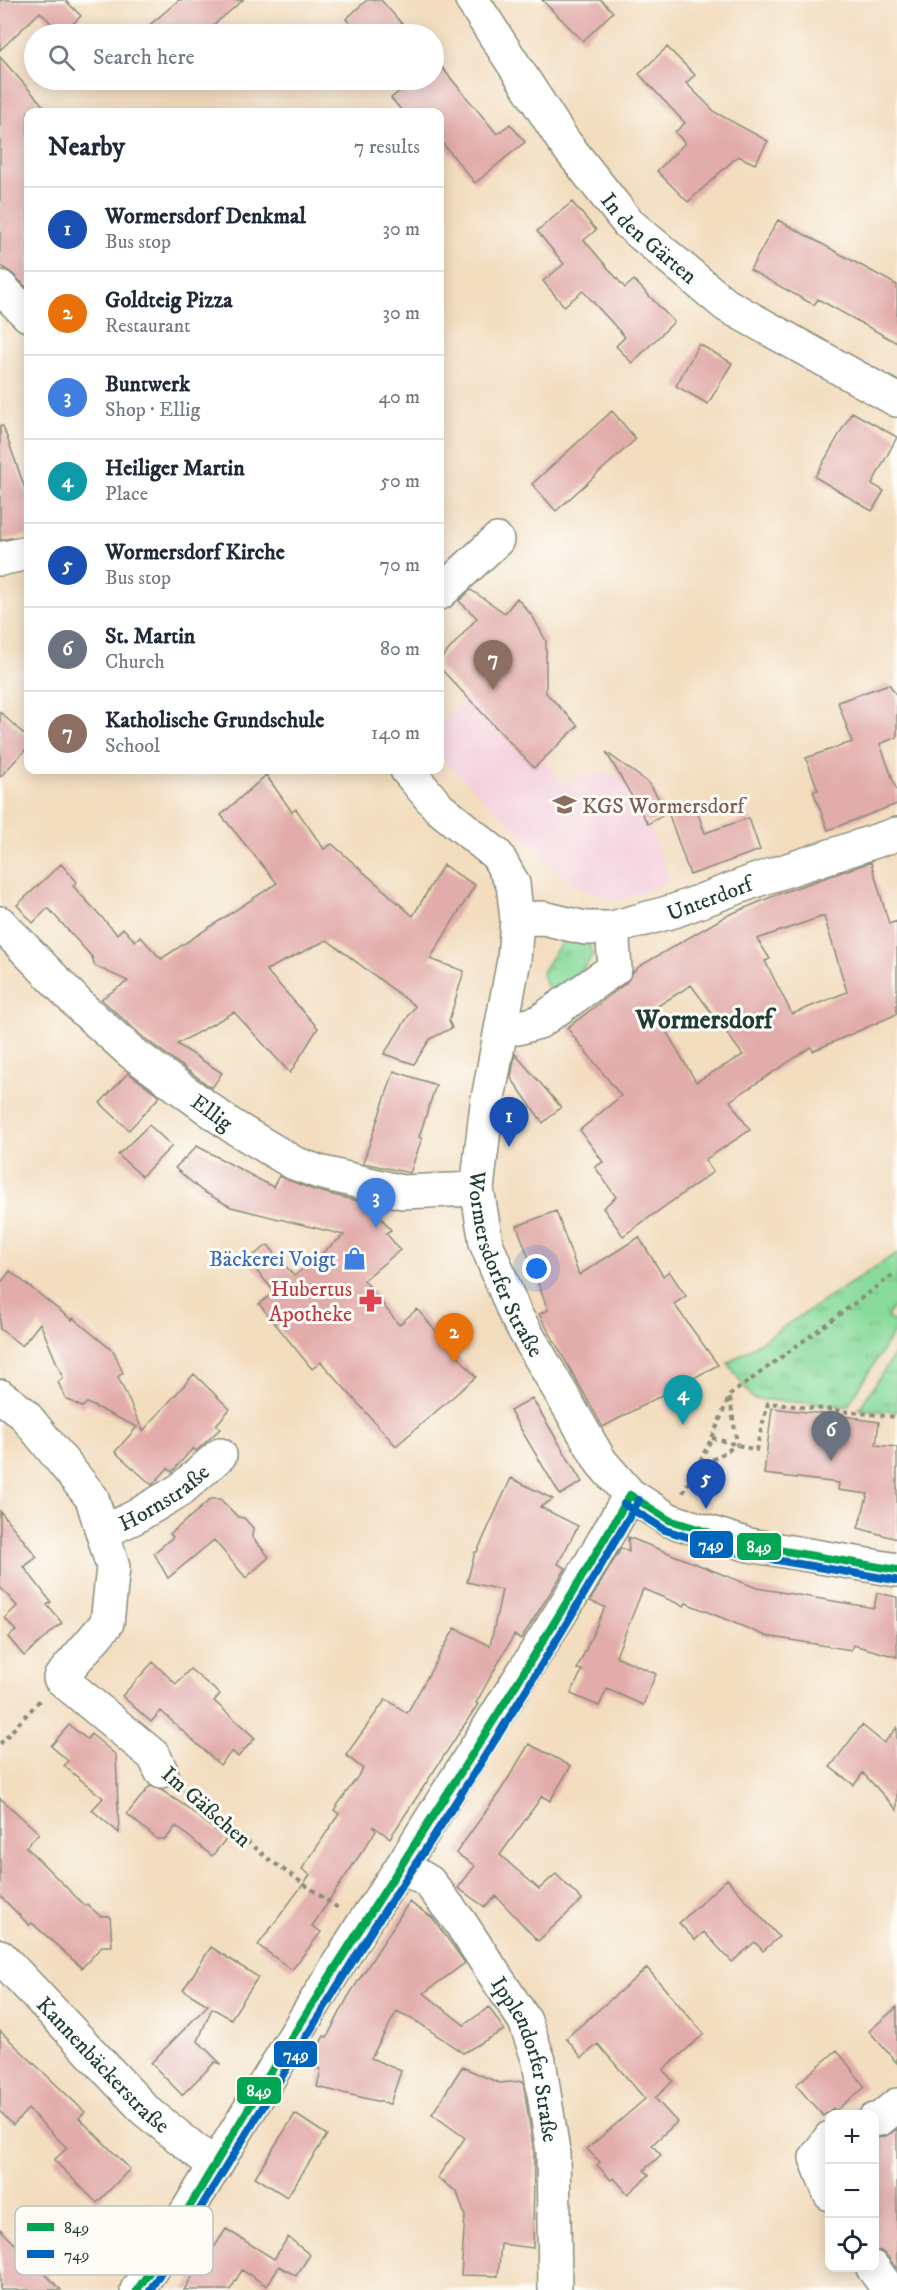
<!DOCTYPE html>
<html lang="en">
<head>
<meta charset="utf-8">
<style>
  body { margin:0; font-family:"IM FELL DW Pica",serif; background:#f6f6f7; color:#1f2937 }
  .controls { position:absolute; right:18px; bottom:18px; display:grid; overflow:hidden; border-radius:12px; box-shadow:0 3px 15px #0003 }
  .controls button { width:54px; height:54px; display:grid; place-items:center; padding:0; border:0; border-bottom:2px solid #e0e1e3; background:#fff; color:#1f2937; font:30px sans-serif }
  .you { position:absolute; left:537px; top:1269px; width:21px; height:21px; margin:-15px; border:4px solid #fff; border-radius:50%; background:#1a73e8; box-shadow:0 0 0 9px #1a73e833 }
  .badge { display:grid; place-items:center; width:39px; height:39px; border-radius:50%; background:#d1495b; color:#fff; font-size:20px; font-weight:700 }
  .pin { position:absolute; translate:-50% -50px; filter:drop-shadow(0 2px 3px #0008) }
  .pin::after { content:''; position:absolute; top:32px; width:21px; height:18px; background:inherit; clip-path:polygon(0 0,100% 0,50% 100%) }
  .list { margin:0; padding:0; list-style:none }
  h2 { display:flex; justify-content:space-between; align-items:center; height:78px; margin:0; padding:0 24px; font-size:26px }
  h2 small { font-size:20px; font-weight:400; color:#747a83 }
  .list li { display:grid; grid-template-columns:39px 1fr auto; gap:18px; align-items:center; box-sizing:border-box; height:84px; padding:0 24px; border-top:2px solid #e0e1e3 }
  .list b { display:block; font-size:22px; white-space:nowrap }
  .list p { margin:0; font-size:20px; white-space:nowrap; color:#747a83 }
  .list em { font-size:20px; font-style:normal; color:#747a83 }
  .icon { flex:none; width:33px; height:33px; fill:none; stroke:currentColor; stroke-width:2; stroke-linecap:round; stroke-linejoin:round }
  .map { position:relative; flex:none; width:897px; height:2290px; overflow:hidden }
  .search { position:absolute; background:#fff; box-shadow:0 3px 15px #0003; left:24px; top:24px; width:420px; height:66px; display:flex; align-items:center; gap:15px; box-sizing:border-box; padding:0 21px; border-radius:33px; color:#747a83; font-size:22px }
  .panel { position:absolute; background:#fff; box-shadow:0 3px 15px #0003; left:24px; top:108px; width:420px; height:666px; border-radius:12px }
  .map>svg:first-child { display:block }
</style>
</head>
<body>
<div class="map">
<svg width="897" height="2290" viewBox="0 0 897 2290">
  <defs>
    <pattern id="grass-tufts" width="24" height="20" patternUnits="userSpaceOnUse" patternTransform="scale(1.5)"><rect width="24" height="20" fill="#89db9b"/><path d="M3 7l-1-3M5 7V3M7 7l1-3M15 17l-1-3M17 17v-4M19 17l1-3" fill="none" stroke="#6fb37f"/></pattern>
  </defs>
  <rect width="100%" height="100%" fill="#fdfcf7"/>
  <filter id="ink" filterUnits="userSpaceOnUse"><feTurbulence type="fractalNoise" baseFrequency=".0167" numOctaves="2"/><feDisplacementMap in="SourceGraphic" scale="12" xChannelSelector="R" yChannelSelector="G"/><feConvolveMatrix kernelMatrix="1 2 1 2 8 2 1 2 1" color-interpolation-filters="sRGB"/></filter>
  <filter id="wash" filterUnits="userSpaceOnUse"><feTurbulence type="fractalNoise" baseFrequency=".008" numOctaves="4" result="noise"/><feDisplacementMap in="SourceGraphic" scale="24" xChannelSelector="R" yChannelSelector="G"/><feGaussianBlur stdDeviation="1.35" result="paint"/><feColorMatrix in="noise" values="0 0 0 0 0 0 0 0 0 0 0 0 0 0 0 0 0 1.4 0 .05"/><feComposite in="paint" operator="in"/></filter>
  <g filter="url(#wash)">
    <rect width="100%" height="100%" fill="#f3ddbf"/>
    <path fill="#f4cfdd" d="M466 696 534 768 542 760 567 786 579 774H619L648 824 670 881 618 901 574 885 440 756V723Z"/>
    <path fill="url(#grass-tufts)" stroke="#548c68" stroke-width="1.5" d="M564 939 589 944 593 954C585 970 566 993 547 987L542 975 543 970Z
      M897 1253V1300L887 1318 897 1323V1327L848 1406 753 1399 728 1363Z
      M897 1350V1412L859 1409Z"/>
    <g id="blocks">
      <path fill="#e2acaa" fill-rule="evenodd" d="M0 0H65L81 16 62 34 40 12 0 50Z
        M179 0H243L203 34H139Z
        M367 0H381L411 34H358L346 19Z
        M542 0H601L613 12 583 41Z
        M667 47 695 75 686 83 716 113 768 141 755 164 738 156 688 202 657 171 685 143 675 132 685 123 639 74Z
        M0 57 49 112H28V289L13 274 0 265Z
        M434 58 497 134 510 124 525 142 475 183 440 140V112H403L391 98 414 80H434Z
        M572 202 596 230 584 240 625 288 634 280 674 322 632 363 616 346 625 337 583 291 564 306 543 281 564 264 537 231Z
        M778 220 897 285V343L818 299 814 305 750 270Z
        M699 344 732 363 708 404 676 386Z
        M612 411 636 439 556 511 532 484Z
        M852 412 897 437 872 484 884 491 872 511 815 477Z
        M0 426H3L28 497V535L0 540Z
        M471 590 505 613 517 598 533 617 546 641V693L578 726 534 768 440 668V660L477 618 459 601Z
        M889 684 897 696V737L880 744 897 791V804L828 830 813 791 818 790 806 758 852 742 838 702Z
        M0 712 28 738V747L0 777Z
        M606 752 650 784 667 813 648 824Z
        M266 775 292 812 296 809 324 849 332 844 413 916 443 865 475 885 430 959 464 971 449 1021 452 1028 430 1039 414 1064 384 1054 415 1006 327 940 266 970 318 1028 290 1073 234 1012 177 1044 222 1073 212 1088 143 1037 101 999 128 981 95 966 92 957 48 908 33 923 17 905 61 864 77 882 73 886 117 934 123 928 135 941 140 936 161 959 277 883 221 815Z
        M694 803 705 833 749 818 760 850 690 875 668 812Z
        M871 862 889 924 897 921V1014L813 1051 811 1047 730 1101 750 1130 705 1160 713 1172 623 1236 603 1208 616 1197 595 1167 603 1162 580 1130 621 1096 567 1028 626 983 633 972 640 966 726 916 781 893ZM824 916 847 992 792 1014 765 961 770 959 757 939ZM691 985 743 1055 696 1082 653 1009Z
        M515 1054 561 1107 543 1123 511 1078Z
        M394 1071 436 1085 419 1137 422 1138 410 1173 363 1163Z
        M128 1073 160 1096 129 1130 100 1103Z
        M149 1125 172 1146 142 1176 118 1155Z
        M197 1146 273 1187 279 1176 313 1190 370 1204 391 1230 386 1233 400 1250 364 1280 399 1325 417 1309 476 1377 396 1446 321 1362 312 1369 259 1304 275 1292 247 1260 268 1245 294 1276 344 1235 231 1207 202 1191 175 1168Z
        M556 1211 579 1275 639 1237 663 1276 669 1271 686 1296 674 1304 718 1365 603 1427 539 1314 548 1310 517 1226Z
        M10 1271 72 1320 73 1318 114 1352 123 1373 118 1377 143 1431 194 1374 230 1409 216 1425 220 1429 196 1451 193 1448 172 1472 168 1468 152 1485 115 1452 137 1427 87 1403 82 1407 66 1399 58 1382 63 1378 40 1323 22 1346 0 1329V1284Z
        M532 1398 582 1482 560 1495 510 1411Z
        M772 1408 859 1418 858 1419 879 1422 876 1445 897 1447V1539L858 1528 868 1494 838 1490 839 1483 764 1474Z
        M511 1478 553 1499 540 1507 578 1526 558 1564 566 1568 521 1639 514 1635 476 1703 478 1704 390 1838 373 1826 376 1831 312 1926 321 1932 292 1970 258 1945 310 1875 302 1869 339 1814 334 1810 363 1769 346 1755 386 1699 407 1713 455 1628 490 1646 502 1590 467 1582 475 1552H477Z
        M211 1499H220L238 1517 244 1518 253 1528 252 1537 269 1557 246 1578 214 1540 168 1578 154 1553 173 1537 170 1534Z
        M0 1511 37 1557 24 1567 51 1602 47 1605 62 1623 24 1656 8 1637 16 1631 5 1618 17 1606 0 1587Z
        M628 1537 757 1588 874 1608 877 1593 897 1597V1657L853 1645 851 1650 766 1636 686 1603 684 1606 643 1589 616 1656 656 1674 643 1705 607 1689 599 1706 571 1694 582 1670 577 1669 605 1607 590 1601 621 1548 629 1552Z
        M153 1662 176 1684 190 1669 220 1694 214 1701 255 1738 238 1757 232 1751 220 1765 161 1711 151 1722 122 1696Z
        M69 1725 87 1739 91 1734 116 1755 119 1833 92 1810 103 1798 64 1766 68 1761 51 1746Z
        M862 1725 884 1743 897 1727V1810L863 1773 854 1785 830 1767Z
        M529 1744 571 1766 550 1801 542 1796 500 1855 539 1889 556 1874 582 1900 538 1941 496 1896 485 1907 458 1888 475 1866 456 1853 501 1790Z
        M150 1786 161 1790 184 1805 226 1839 212 1856 176 1826 166 1839H157L127 1814Z
        M0 1798 39 1833 26 1847 85 1906 87 1904 100 1916H110L112 1946H102L82 1968 32 1923 29 1925 0 1896Z
        M727 1879 779 1937 763 1951 755 1942 732 1962 704 1932 695 1940 679 1923Z
        M409 1902 432 1917 465 1963 424 1993 464 2025 489 2007 504 2030 463 2053 419 2023 397 2011 371 2058 401 2071 390 2104 317 2087 321 2070 309 2064 324 2036 327 2037 348 1997Z
        M211 1947 258 1977 231 2019 212 2008 198 2041 221 2064 215 2062 182 2095 151 2063 208 2005 183 1990Z
        M647 1968 704 2034 663 2070 673 2081 655 2098 677 2122 652 2145 661 2155 644 2170 649 2175 628 2194 614 2178 611 2180 597 2165 600 2162 587 2149 645 2099 598 2044 582 2058 566 2038Z
        M897 2007V2063L869 2031Z
        M0 2031 85 2112 79 2118 130 2169 97 2203 54 2160 67 2148 28 2109 13 2125 0 2111Z
        M837 2050 865 2087 835 2111 833 2108 823 2116 796 2085Z
        M462 2067 499 2083 523 2081 534 2153 533 2248 501 2244 498 2276 461 2275 465 2216 457 2192 437 2178 465 2138 432 2114Z
        M295 2114 327 2135 287 2197 255 2177Z
        M897 2129V2269L888 2257 881 2251 874 2250V2138L884 2137Z
        M0 2229 61 2290H0Z
        M226 2229 274 2259 288 2237 310 2255 296 2276 279 2266 267 2286 242 2270 230 2290H184L207 2252 210 2254Z"/>
    </g>
  </g>
  <g filter="url(#ink)">
    <use href="#blocks" fill-opacity="0" stroke="#898d7a" stroke-width="1.5"/>
    <g fill="none" stroke-linecap="round" stroke-linejoin="round">
      <defs>
        <g id="minor">
          <path id="s1" d="M472 0 564 142 628 223 726 305 897 400"/>
          <path d="M0 559 28 553"/>
          <path d="M440 593 497 540"/>
          <path id="s2" d="M517 919 543 918 585 928H612L674 911 757 880 897 834"/>
          <path id="s3" d="M0 923 84 1010 131 1052 232 1126 294 1163 319 1172 402 1192 477 1189"/>
          <path d="M518 1028 539 1022 615 968 612 928"/>
          <path d="M0 1396 23 1413 92 1498 113 1567 107 1623 60 1678 154 1756 161 1771"/>
          <path id="s4" d="M103 1532 133 1518 180 1490 220 1455"/>
          <path id="s5" d="M402 1866 429 1882 460 1922 525 2021 539 2061 553 2151 555 2290"/>
          <path id="s6" d="M0 1956 146 2111 214 2165"/>
          <path d="M874 2120 880 2119 897 2105"/>
          <path d="M830 2138 816 2158 830 2194"/>
          <path d="M873 2268 889 2290"/>
          <path d="M137 2290 155 2264 363 1924 402 1866 580 1582 630 1495"/>
        </g>
        <g id="major">
          <path d="M0 287 28 315"/>
          <path id="s7" d="M407 770 439 808 497 855 513 884 517 919 514 960 487 1104 477 1189 486 1243 515 1314 601 1462 630 1495 669 1520 749 1545 897 1570"/>
        </g>
      </defs>
      <use href="#minor" stroke="#898d7a" stroke-width="36"/>
      <use href="#major" stroke="#898d7a" stroke-width="36"/>
      <path stroke="#898d7a" stroke-width="4" stroke-dasharray="4.5 4.5" stroke-linecap="butt" d="M730 1398 737 1444
        M712 1438 756 1450 768 1403 897 1417
        M697 1469 737 1445
        M683 1493 712 1438 730 1395 894 1274
        M0 1744 40 1700
        M184 1790 270 1860 338 1908"/>
      <use href="#minor" stroke="#fff" stroke-width="33"/>
      <use href="#major" stroke="#fff" stroke-width="33"/>
      <defs>
        <path id="bus-1" d="M630 1495 669 1520 749 1545 897 1570
          M137 2290 155 2264C224 2150 291 2035 364 1923 455 1782 546 1641 630 1495"/>
        <path id="bus-2" d="M624 1504 665 1530 746 1555 895 1580
          M150 2290 372 1930C466 1790 555 1646 639 1500"/>
      </defs>
      <use href="#bus-1" stroke="#fdfcf7" stroke-width="12"/>
      <use href="#bus-2" stroke="#fdfcf7" stroke-width="12"/>
      <use href="#bus-1" stroke="#00a651" stroke-width="8"/>
      <use href="#bus-2" stroke="#0065bd" stroke-width="8"/>
    </g>
  </g>
  <defs>
    <symbol id="school-bare" viewBox="-9 -9 18 18"><path d="M0-5L7-2L0 1L-7-2ZM-4 1L0 2.5L4 1V4Q0 6-4 4Z" fill="#8d6e63" stroke="#fdfcf7" stroke-width="2.5" paint-order="stroke"/></symbol>
    <symbol id="shop-bare" viewBox="-9 -9 18 18"><path d="M-5-2.5h2.3a2.7 3.5 0 0 1 5.4 0H5L5.5 6h-11ZM-1.5-2.5h3a1.5 2.3 0 0 0-3 0Z" fill="#3f7fe0" stroke="#fdfcf7" stroke-width="2.5" paint-order="stroke"/></symbol>
    <symbol id="pharmacy-bare" viewBox="-9 -9 18 18"><path d="M-2-6h4v4h4v4h-4v4h-4v-4h-4v-4h4Z" fill="#e0444e" stroke="#fdfcf7" stroke-width="2.5" paint-order="stroke"/></symbol>
  </defs>
  <g fill-rule="evenodd">
    <use href="#school-bare" x="548" y="788" width="33" height="33"/>
    <use href="#shop-bare" x="338" y="1242" width="33" height="33"/>
    <use href="#pharmacy-bare" x="354" y="1284" width="33" height="33"/>
  </g>
  <g text-anchor="middle" stroke-width="6" stroke-linejoin="round" paint-order="stroke">
    <g font-size="22" fill="#1f3d34" stroke="#fdfcf7">
      <text dy="8" stroke="none"><textPath href="#s1" startOffset="298">In den Gärten</textPath></text>
      <text dy="8" stroke="none"><textPath href="#s2" startOffset="198">Unterdorf</textPath></text>
      <text dy="8" stroke="none"><textPath href="#s3" startOffset="285">Ellig</textPath></text>
      <text dy="8" stroke="none"><textPath href="#s7" startOffset="546">Wormersdorfer Straße</textPath></text>
      <text dy="8" stroke="none"><textPath href="#s4" startOffset="70">Hornstraße</textPath></text>
      <text transform="translate(207 1806) rotate(41)" y="8">Im Gäßchen</text>
      <text dy="8" stroke="none"><textPath href="#s5" startOffset="237">Ipplendorfer Straße</textPath></text>
      <text dy="8" stroke="none"><textPath href="#s6" startOffset="150">Kannenbäckerstraße</textPath></text>
    </g>
    <g font-size="22" fill="#785e54" stroke="#fdfcf7" text-anchor="start">
      <text x="582" y="813">KGS Wormersdorf</text>
    </g>
    <g font-size="22" fill="#366cbe" stroke="#fdfcf7" text-anchor="end">
      <text x="336" y="1266">Bäckerei Voigt</text>
    </g>
    <g font-size="22" fill="#be3a42" stroke="#fdfcf7" text-anchor="end">
      <text x="352" y="1296">Hubertus<tspan x="352" dy="25">Apotheke</tspan></text>
    </g>
    <g font-size="26" font-weight="bold" fill="#1f3d34" stroke="#fdfcf7">
      <text x="704" y="1028">Wormersdorf</text>
    </g>
  </g>
  <rect x="15" y="2206" width="198" height="69" rx="9" fill="#fdfcf7" stroke="#bac3bc" stroke-width="1.5"/>
  <rect x="27" y="2223" width="27" height="8" fill="#00a651"/>
  <rect x="27" y="2250" width="27" height="8" fill="#0065bd"/>
  <g font-size="16" fill="#1f3d34">
    <text x="64" y="2233">849</text>
    <text x="64" y="2260">749</text>
  </g>
  <g stroke="#fdfcf7" stroke-width="2">
    <rect x="689" y="1530" width="45" height="29" rx="6" fill="#0065bd"/>
    <rect x="736" y="1532" width="46" height="29" rx="6" fill="#00a651"/>
    <rect x="273" y="2040" width="45" height="28" rx="6" fill="#0065bd"/>
    <rect x="236" y="2076" width="46" height="29" rx="6" fill="#00a651"/>
  </g>
  <g font-size="16" text-anchor="middle" font-weight="bold" fill="#fff">
    <text x="711" y="1550">749</text>
    <text x="759" y="1552">849</text>
    <text x="296" y="2060">749</text>
    <text x="259" y="2096">849</text>
  </g>
</svg>
<div class="controls">
<button>+</button>
<button>−</button>
<button><svg class="icon" aria-label="locate" viewBox="0 0 24 24"><circle cx="12" cy="12" r="6"/><path d="M12 2v4M12 18v4M2 12h4M18 12h4"/></svg></button>
</div>
<div class="you"></div>
<div class="pin badge" style="left:509px;top:1147px;background:#1a4fb4">1</div>
<div class="pin badge" style="left:454px;top:1363px;background:#e8710a">2</div>
<div class="pin badge" style="left:376px;top:1228px;background:#3f7fe0">3</div>
<div class="pin badge" style="left:683px;top:1425px;background:#0f9aa8">4</div>
<div class="pin badge" style="left:706px;top:1509px;background:#1a4fb4">5</div>
<div class="pin badge" style="left:831px;top:1461px;background:#6b7280">6</div>
<div class="pin badge" style="left:493px;top:690px;background:#8d6e63">7</div>
<div class="search"><svg class="icon" aria-label="search" viewBox="0 0 24 24"><circle cx="10" cy="10" r="6"/><path d="M15 15l6 6"/></svg>Search here</div>
<section class="panel">
<h2>Nearby<small>7 results</small></h2>
<ul class="list">
<li><span class="badge" style="background:#1a4fb4">1</span><div><b>Wormersdorf Denkmal</b><p>Bus stop</p></div><em>30 m</em></li>
<li><span class="badge" style="background:#e8710a">2</span><div><b>Goldteig Pizza</b><p>Restaurant</p></div><em>30 m</em></li>
<li><span class="badge" style="background:#3f7fe0">3</span><div><b>Buntwerk</b><p>Shop · Ellig</p></div><em>40 m</em></li>
<li><span class="badge" style="background:#0f9aa8">4</span><div><b>Heiliger Martin</b><p>Place</p></div><em>50 m</em></li>
<li><span class="badge" style="background:#1a4fb4">5</span><div><b>Wormersdorf Kirche</b><p>Bus stop</p></div><em>70 m</em></li>
<li><span class="badge" style="background:#6b7280">6</span><div><b>St. Martin</b><p>Church</p></div><em>80 m</em></li>
<li><span class="badge" style="background:#8d6e63">7</span><div><b>Katholische Grundschule</b><p>School</p></div><em>140 m</em></li>
</ul>
</section>
</div>
</body>
</html>
